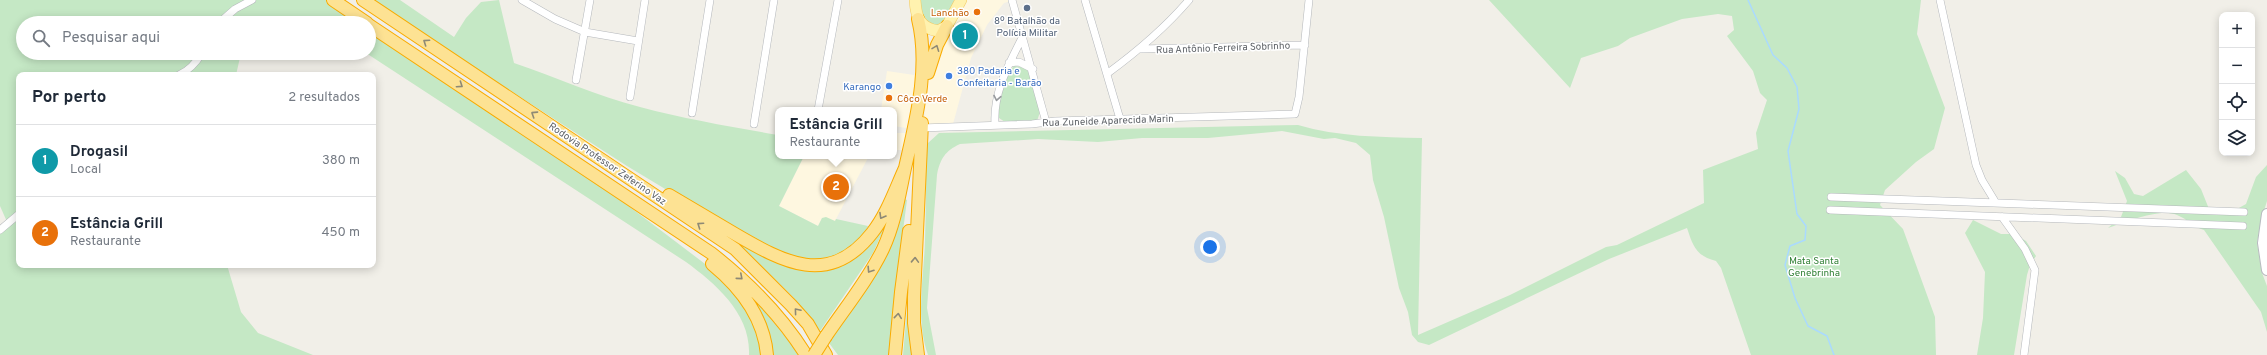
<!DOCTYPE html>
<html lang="pt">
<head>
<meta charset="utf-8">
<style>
  body { margin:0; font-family:Overpass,sans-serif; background:#f2f2f3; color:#1f2937 }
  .controls { position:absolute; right:12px; top:12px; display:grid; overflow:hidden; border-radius:8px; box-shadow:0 2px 10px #0003 }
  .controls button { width:36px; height:36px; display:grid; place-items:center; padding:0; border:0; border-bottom:1px solid #e0e1e3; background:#fff; color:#1f2937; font:20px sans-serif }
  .you { position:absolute; left:1210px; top:247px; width:14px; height:14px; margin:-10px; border:3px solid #fff; border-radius:50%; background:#1a73e8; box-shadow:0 0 0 6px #1a73e833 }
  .badge { display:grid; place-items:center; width:26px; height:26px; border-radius:50%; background:#d93025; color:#fff; font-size:13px; font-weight:700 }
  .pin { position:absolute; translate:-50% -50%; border:2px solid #fff; box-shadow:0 1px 4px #0006 }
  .popup { position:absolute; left:775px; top:107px; width:122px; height:52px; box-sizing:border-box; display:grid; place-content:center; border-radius:8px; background:#fff; filter:drop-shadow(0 1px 3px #0005); font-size:13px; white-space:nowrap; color:#747a83 }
  .popup b { font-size:15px; color:#1f2937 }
  .popup::after { content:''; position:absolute; left:50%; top:100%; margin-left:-8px; border:8px solid transparent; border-top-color:#fff }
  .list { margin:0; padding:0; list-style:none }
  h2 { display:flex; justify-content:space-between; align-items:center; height:52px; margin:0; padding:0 16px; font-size:17px }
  h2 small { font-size:13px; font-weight:400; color:#747a83 }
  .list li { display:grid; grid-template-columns:26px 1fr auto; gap:12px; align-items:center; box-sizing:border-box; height:72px; padding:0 16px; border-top:1px solid #e0e1e3 }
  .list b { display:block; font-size:15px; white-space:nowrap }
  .list p { margin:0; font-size:13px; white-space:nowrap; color:#747a83 }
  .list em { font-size:13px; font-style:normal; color:#747a83 }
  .icon { flex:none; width:22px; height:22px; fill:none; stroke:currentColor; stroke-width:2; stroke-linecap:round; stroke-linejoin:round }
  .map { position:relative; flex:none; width:2267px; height:355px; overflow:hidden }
  .search { position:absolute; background:#fff; box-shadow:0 2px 10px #0003; left:16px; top:16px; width:360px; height:44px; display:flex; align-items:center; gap:10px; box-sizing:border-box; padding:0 14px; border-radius:22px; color:#747a83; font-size:15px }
  .panel { position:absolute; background:#fff; box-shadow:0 2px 10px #0003; left:16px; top:72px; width:360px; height:196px; border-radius:8px }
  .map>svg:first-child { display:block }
</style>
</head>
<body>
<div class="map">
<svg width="2267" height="355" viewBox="0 0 2267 355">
  <rect width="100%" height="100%" fill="#f1efe8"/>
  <path fill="#fef7e0" d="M966 0H1015L1004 3 987 25 971 58 953 124H924L927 82 934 54Z
    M887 71 921 76 912 129 894 126V110H881Z
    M894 133H906L904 150H894Z
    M804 156H869L835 221 822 218 818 226 779 206Z"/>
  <path fill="#c5e8c5" d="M0 0H326L359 23H251L248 21 247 23H23V53H241L236 75H19V265H227L241 312 258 333 313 355H0V233L8 224 0 206Z
    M374 0H400L454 37 466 18 481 2 499 0 514 63C556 77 597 96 640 107 685 119 732 127 778 135V156H804L779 206 818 226 822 218 826 217 835 221 836 219 868 226 864 236 844 253 814 261 765 249 627 166 458 57Z
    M919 0H958L946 23 932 27 921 17Z
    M1489 0H1921L1917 34 1945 108 1934 149 1916 162 1885 190 1880 205 1903 229 1935 317 1936 355H1751L1721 268 1716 261C1696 256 1693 246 1687 228L1609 259 1429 345 1418 342 1412 335 1408 312 1399 288 1384 217 1373 180 1370 155 1356 143 1335 138 1324 139 1282 131 1208 138H1142L1098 142 1038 139 960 144C945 151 940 159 937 175L927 308 936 355H928C915 318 924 277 925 240 926 210 926 180 926 151L928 143 939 133 1298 125C1338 137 1381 137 1422 138L1418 335 1510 295 1606 247 1617 245 1704 203 1703 170 1758 149 1756 133 1767 100 1760 93 1753 71 1727 36 1734 30 1732 16 1718 14 1682 19 1630 38 1618 46 1581 58 1570 88Z
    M369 30 622 201 721 276 749 308 760 338 762 355H749C751 314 716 284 686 262L366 53H369Z
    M1014 66 1027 68 1030 73 1040 112 1037 121 1005 122 999 118C995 103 1004 77 1014 66Z
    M2267 165V201L2261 220 2257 243 2262 273 2267 286V332L2261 312 2204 230C2194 227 2187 219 2177 215 2159 208 2126 222 2108 228L2121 217 2127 201 2115 171 2125 178 2134 194 2143 196 2186 170 2201 189 2209 209 2228 214 2246 204 2256 177Z
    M902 198 907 200 897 277 891 355H838L829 343 857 301Z
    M888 220 873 253 820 331 793 297 730 235 787 265 856 256 870 244Z
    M1973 220 2001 234H2014L2026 241 2036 256 2030 265 2027 275 2014 355H1977L1983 318 1985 272 1965 233Z
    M911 262 915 355H903Z
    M741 286 758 303 800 355H772Z"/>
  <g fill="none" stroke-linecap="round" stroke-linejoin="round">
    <path stroke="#aadaff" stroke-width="1.5" d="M1748 0 1773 55 1787 68 1797 87 1799 109 1788 151 1797 214 1806 226 1805 240 1790 246 1785 265 1795 298 1808 326 1827 336 1834 355"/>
    <defs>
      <path id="minor" d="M522 0 555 19 585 32 638 41
        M1012 0 1046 122
        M1085 0 1120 119
        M1940 0 1976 165 1982 180 1996 203
        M219 23 235 9 252 0
        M1141 49 1305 45
        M1009 63 1019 62 1033 69
        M1108 73C1138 51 1165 28 1189 0
        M179 75C190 70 196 63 202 53
        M576 80 590 0
        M630 97 645 0
        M818 110 838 0
        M692 113 710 0
        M754 124 774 0
        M995 124C993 92 1009 64 1023 36
        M921 128 1032 124 1055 121 1295 114 1299 97 1309 0
        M1831 197 2244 212
        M1830 210 2243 226
        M2002 217 2025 249 2035 270 2024 355
        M0 230 19 214"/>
      <path id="secondary" d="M2267 214 2263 243 2267 270"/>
      <path id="primary" d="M915 0C916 18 920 28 938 31L947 26 961 0"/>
      <path id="motorway" d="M333 0 367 23
        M363 0 735 249 791 305 808 324 826 355
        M369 25 711 253C748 282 781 315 806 355
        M928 73 937 45 947 26
        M669 195C691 208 713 221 735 234 783 262 829 288 872 233 887 214 895 190 905 168
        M712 264C740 287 764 318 767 355
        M826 336C845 308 868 280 883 249 895 223 899 196 905 168 916 119 930 68 918 19
        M895 355 901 292 909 231
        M918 355 914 323V297L922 123"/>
    </defs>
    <use href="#minor" stroke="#b5b8bc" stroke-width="8"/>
    <use href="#secondary" stroke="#b6babf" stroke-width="12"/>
    <use href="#primary" stroke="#f2c960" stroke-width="12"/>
    <use href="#motorway" stroke="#f9ab00" stroke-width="14"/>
    <use href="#minor" stroke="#fff" stroke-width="7"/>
    <use href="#secondary" stroke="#fff" stroke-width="10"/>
    <use href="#primary" stroke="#fff2af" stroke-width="11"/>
    <use href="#motorway" stroke="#fde293" stroke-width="12"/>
    <defs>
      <path id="motorway-bridge" d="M814 355 826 336"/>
    </defs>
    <use href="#motorway-bridge" stroke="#f9ab00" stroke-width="14" stroke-linecap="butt"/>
    <use href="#motorway-bridge" stroke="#fde293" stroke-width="12"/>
  </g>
  <defs><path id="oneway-chevron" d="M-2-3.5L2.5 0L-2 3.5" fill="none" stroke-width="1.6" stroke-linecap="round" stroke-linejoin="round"/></defs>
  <g stroke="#8e8975">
    <use href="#oneway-chevron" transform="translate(426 42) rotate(-146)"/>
    <use href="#oneway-chevron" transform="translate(936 48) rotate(-69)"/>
    <use href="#oneway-chevron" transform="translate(460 85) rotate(34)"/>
    <use href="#oneway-chevron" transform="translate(534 114) rotate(-147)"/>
    <use href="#oneway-chevron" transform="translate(882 216) rotate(120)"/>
    <use href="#oneway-chevron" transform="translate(700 225) rotate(-146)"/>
    <use href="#oneway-chevron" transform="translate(915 260) rotate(-88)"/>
    <use href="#oneway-chevron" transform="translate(870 270) rotate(123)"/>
    <use href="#oneway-chevron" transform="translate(740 277) rotate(41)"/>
    <use href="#oneway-chevron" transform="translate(797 311) rotate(-130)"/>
    <use href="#oneway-chevron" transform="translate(898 316) rotate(-84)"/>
  </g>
  <use stroke="#979a9d" href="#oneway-chevron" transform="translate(997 98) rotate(101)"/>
  <circle fill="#5c6f8a" stroke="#fff" stroke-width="1.5" cx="1027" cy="8" r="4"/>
  <g fill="#e8710a" stroke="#fff" stroke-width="1.5">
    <circle cx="977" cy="12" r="4"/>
    <circle cx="889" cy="98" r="4"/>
  </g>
  <g fill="#3f7fe0" stroke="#fff" stroke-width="1.5">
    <circle cx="949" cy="76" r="4"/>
    <circle cx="889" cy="86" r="4"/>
  </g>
  <g text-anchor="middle" stroke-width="3" stroke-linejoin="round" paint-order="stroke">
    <g font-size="10" fill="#c56008" stroke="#fff" text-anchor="end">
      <text x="969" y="16">Lanchão</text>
      <text x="897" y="102" text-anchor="start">Côco Verde</text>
    </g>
    <g font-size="10" fill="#4e5e75" stroke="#fff">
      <text x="1027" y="24">8º Batalhão da<tspan x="1027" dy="12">Polícia Militar</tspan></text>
    </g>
    <g font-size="10" fill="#5f6368" stroke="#fff">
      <text transform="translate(1223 47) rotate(-2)" y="4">Rua Antônio Ferreira Sobrinho</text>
      <text transform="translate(1108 120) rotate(-2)" y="4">Rua Zuneide Aparecida Marin</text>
      <text transform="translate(608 163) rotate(34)" y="4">Rodovia Professor Zeferino Vaz</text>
    </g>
    <g font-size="10" fill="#366cbe" stroke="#fff" text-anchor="start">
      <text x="957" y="74">380 Padaria e<tspan x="957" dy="12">Confeitaria - Barão</tspan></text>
      <text x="881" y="90" text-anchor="end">Karango</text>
    </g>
    <g font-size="10" fill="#348238" stroke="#fff">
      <text x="1814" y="264">Mata Santa<tspan x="1814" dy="12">Genebrinha</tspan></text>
    </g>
  </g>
</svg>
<div class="controls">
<button>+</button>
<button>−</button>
<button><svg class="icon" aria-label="locate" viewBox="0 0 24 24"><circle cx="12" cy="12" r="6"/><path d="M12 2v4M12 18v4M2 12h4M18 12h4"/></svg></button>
<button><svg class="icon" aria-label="layers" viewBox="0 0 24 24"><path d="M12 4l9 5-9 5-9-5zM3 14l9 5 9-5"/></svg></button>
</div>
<div class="you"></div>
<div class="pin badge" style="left:965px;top:36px;background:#0f9aa8">1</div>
<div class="pin badge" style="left:836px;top:187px;background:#e8710a">2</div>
<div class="popup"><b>Estância Grill</b>Restaurante</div>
<div class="search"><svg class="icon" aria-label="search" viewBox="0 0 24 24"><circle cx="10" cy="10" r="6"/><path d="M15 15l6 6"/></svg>Pesquisar aqui</div>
<section class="panel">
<h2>Por perto<small>2 resultados</small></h2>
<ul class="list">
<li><span class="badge" style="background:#0f9aa8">1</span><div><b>Drogasil</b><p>Local</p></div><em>380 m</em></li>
<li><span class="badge" style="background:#e8710a">2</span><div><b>Estância Grill</b><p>Restaurante</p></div><em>450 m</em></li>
</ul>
</section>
</div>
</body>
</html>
